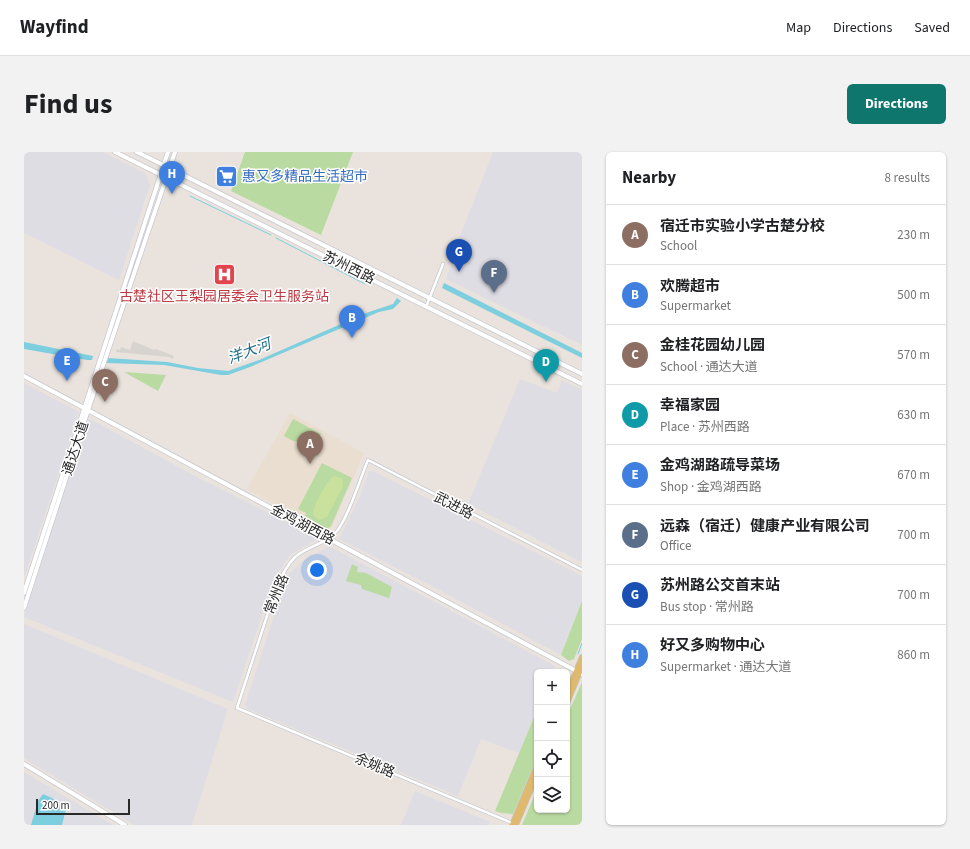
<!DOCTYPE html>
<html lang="en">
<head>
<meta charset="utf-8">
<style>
  body { margin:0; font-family:"Source Sans 3","Noto Sans SC",sans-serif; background:#f2f2f2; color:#202124 }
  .controls { position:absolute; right:12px; bottom:12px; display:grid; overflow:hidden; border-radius:6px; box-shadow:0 1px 3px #0004 }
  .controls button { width:36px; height:36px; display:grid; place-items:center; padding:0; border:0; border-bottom:1px solid #e0e0e0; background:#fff; color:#202124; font:20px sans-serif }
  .scale { position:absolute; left:12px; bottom:10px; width:94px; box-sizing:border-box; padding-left:4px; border:2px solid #292929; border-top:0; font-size:11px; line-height:14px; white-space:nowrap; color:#292929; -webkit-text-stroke:3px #fff; paint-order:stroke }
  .you { position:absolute; left:293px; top:418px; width:14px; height:14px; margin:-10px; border:3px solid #fff; border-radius:50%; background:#1a73e8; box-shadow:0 0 0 6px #1a73e833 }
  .badge { display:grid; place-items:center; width:26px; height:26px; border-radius:50%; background:#0f766e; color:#fff; font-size:13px; font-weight:700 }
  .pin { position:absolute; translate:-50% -33px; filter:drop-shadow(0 1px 2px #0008) }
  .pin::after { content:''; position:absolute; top:21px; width:14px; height:12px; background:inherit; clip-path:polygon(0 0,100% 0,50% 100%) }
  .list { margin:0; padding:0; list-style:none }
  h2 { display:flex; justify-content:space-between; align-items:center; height:52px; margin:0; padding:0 16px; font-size:17px }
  h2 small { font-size:13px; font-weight:400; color:#757577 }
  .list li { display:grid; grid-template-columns:26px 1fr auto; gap:12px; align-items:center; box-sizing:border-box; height:60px; padding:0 16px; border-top:1px solid #e0e0e0 }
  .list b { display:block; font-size:15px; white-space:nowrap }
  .list p { margin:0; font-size:13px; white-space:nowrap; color:#757577 }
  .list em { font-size:13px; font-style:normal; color:#757577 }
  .icon { flex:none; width:22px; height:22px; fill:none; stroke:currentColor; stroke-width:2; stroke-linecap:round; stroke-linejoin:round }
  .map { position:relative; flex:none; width:558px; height:673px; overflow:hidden; border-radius:6px }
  header { display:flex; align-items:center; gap:24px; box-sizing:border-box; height:56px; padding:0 20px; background:#fff; border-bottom:1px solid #e0e0e0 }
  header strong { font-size:19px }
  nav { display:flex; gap:22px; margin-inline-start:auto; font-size:14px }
  .intro { display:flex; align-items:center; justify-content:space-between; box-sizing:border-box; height:96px; padding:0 24px }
  h1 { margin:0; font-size:28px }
  .button { padding:10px 18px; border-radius:6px; background:#0f766e; color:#fff; font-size:14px; font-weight:700 }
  main { display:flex; gap:24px; padding:0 24px }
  aside { flex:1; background:#fff; border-radius:6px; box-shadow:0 1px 3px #0004 }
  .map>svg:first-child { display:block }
</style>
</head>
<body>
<header>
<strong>Wayfind</strong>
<nav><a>Map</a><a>Directions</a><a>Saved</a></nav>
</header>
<div class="intro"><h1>Find us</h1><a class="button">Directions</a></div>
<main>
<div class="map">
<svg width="558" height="673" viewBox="0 0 558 673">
  <rect width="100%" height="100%" fill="#eae3dd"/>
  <path fill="#dedde3" d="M0 0H79L121 21 126 33 95 128 0 81Z
    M469 0H558V193L422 127 431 103 430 99Z
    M496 227 533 241 538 228 558 238V410L444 352Z
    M0 231 55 260 0 426Z
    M64 267 68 268 171 324 295 386 266 403 250 427 209 550 0 465Z
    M345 319H349L558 424V449L537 503 406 433 315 387 337 342Z
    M305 394 531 514 528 520H513V558L495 601 457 587 434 644 224 557 221 553 260 432 266 421 277 410Z
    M0 472 204 557 168 673H110L0 606Z
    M0 620 89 673H0Z
    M391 639 466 670 465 673H377Z"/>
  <path fill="#e9decf" d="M266 261 340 301 308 375 302 379 223 337Z"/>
  <path fill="#b9daa0" d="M221 0H329L297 83 207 39Z
    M100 220 142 223 134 239Z
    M269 267 297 282 287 299 277 294 274 290 269 289 260 284Z
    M298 311 328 326 307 374 303 377 281 364 282 361 274 357Z
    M328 412 334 415 333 420 342 421 368 435 365 446 338 437 337 433 322 429Z
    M558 449V487L550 507 545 509 537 503Z
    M558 530V673H498L513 637V658H543V564Z
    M513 558V605L489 662 477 661 471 659Z"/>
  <path fill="#cae09d" d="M310 324 318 326 319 330V335L303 365 295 368 289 363C288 355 303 328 310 324Z"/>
  <path fill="#d7d3cf" d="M109 189 130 198 132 197 150 204 149 207 145 205 92 200 93 197 96 198 97 195 106 198Z"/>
  <path fill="#7dcedf" d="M420 131 558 201V206L418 136Z
    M373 146 377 149 369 157 355 160 226 215 204 223H197L140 213 82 211 84 206 143 210 174 216 204 219 235 208 342 161 369 152Z
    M0 190 69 204 68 208H63L0 197Z
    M19 642 28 646 42 657 38 673H7L14 649Z"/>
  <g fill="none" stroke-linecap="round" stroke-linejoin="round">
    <path stroke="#7dcedf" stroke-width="1" d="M166 44 247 83
      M252 86 341 132
      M554 502 558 491"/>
    <defs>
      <path id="street" d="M402 155 419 112
        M488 671 213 556 253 433C258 423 263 413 271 405 284 394 302 392 313 379 325 364 336 327 344 308L558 418"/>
      <path id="secondary" d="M91 0 558 232
        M113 0 558 222
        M0 224 558 522
        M0 441 144 0
        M0 456 64 258 151 0
        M0 612 101 673"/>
      <path id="primary" d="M543 541 558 505
        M543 551 558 515
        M488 673 513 613
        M492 673 513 623"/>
    </defs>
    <use href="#street" stroke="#c5c9d1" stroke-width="4"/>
    <use href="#secondary" stroke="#c5c9d1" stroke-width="5.5"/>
    <use href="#primary" stroke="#c3c3c3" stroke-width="6"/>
    <use href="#street" stroke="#fff" stroke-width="2.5"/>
    <use href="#secondary" stroke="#fff" stroke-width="4"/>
    <use href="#primary" stroke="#dfb96d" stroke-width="4.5"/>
  </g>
  <defs>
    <symbol id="supermarket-square" viewBox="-11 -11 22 22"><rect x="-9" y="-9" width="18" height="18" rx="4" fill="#3f7fe0" stroke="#fff"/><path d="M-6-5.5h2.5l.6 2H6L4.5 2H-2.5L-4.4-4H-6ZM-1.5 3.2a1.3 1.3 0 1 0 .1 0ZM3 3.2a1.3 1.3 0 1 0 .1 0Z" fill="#fff"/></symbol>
    <symbol id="hospital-square" viewBox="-11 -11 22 22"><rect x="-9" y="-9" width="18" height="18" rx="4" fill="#e0444e" stroke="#fff"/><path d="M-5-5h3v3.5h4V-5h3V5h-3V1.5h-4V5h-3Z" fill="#fff"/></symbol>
  </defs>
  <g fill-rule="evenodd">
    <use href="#supermarket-square" x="190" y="12" width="25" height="25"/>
    <use href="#hospital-square" x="188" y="110" width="25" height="25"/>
  </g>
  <g text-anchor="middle" stroke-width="3" stroke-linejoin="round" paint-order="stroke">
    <g font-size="14" fill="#366cbe" stroke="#fff" text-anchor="start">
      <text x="218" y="29">惠又多精品生活超市</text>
    </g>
    <g font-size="14" fill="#292929" stroke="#fff">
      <text transform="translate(325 115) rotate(26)" y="5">苏州西路</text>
      <text transform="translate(51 296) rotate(-72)" y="5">通达大道</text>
      <text transform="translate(430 353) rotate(27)" y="5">武进路</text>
      <text transform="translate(279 372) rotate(28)" y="5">金鸡湖西路</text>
      <text transform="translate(252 442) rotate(-68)" y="5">常州路</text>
      <text transform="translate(351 613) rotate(23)" y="5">余姚路</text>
    </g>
    <g font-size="14" fill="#be3a42" stroke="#fff">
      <text x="200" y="149">古楚社区王梨园居委会卫生服务站</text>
    </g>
    <g font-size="15" font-style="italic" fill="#1e6e89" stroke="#fff">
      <text transform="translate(225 199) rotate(-21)" y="5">洋大河</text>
    </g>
  </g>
</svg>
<div class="controls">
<button>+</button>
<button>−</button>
<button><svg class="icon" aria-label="locate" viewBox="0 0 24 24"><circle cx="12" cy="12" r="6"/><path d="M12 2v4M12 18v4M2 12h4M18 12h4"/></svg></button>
<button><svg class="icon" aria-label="layers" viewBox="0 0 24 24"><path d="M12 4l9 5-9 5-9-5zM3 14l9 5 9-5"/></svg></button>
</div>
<div class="scale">200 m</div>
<div class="you"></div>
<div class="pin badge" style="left:286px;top:312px;background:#8d6e63">A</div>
<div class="pin badge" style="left:328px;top:186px;background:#3f7fe0">B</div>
<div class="pin badge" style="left:81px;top:250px;background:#8d6e63">C</div>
<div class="pin badge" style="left:522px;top:230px;background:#0f9aa8">D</div>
<div class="pin badge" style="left:43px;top:229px;background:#3f7fe0">E</div>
<div class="pin badge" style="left:470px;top:141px;background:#5c6f8a">F</div>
<div class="pin badge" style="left:435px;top:120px;background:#1a4fb4">G</div>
<div class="pin badge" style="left:148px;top:42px;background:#3f7fe0">H</div>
</div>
<aside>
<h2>Nearby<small>8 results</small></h2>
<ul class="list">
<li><span class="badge" style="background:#8d6e63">A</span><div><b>宿迁市实验小学古楚分校</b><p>School</p></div><em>230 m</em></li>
<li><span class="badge" style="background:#3f7fe0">B</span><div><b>欢腾超市</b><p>Supermarket</p></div><em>500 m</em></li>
<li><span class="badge" style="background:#8d6e63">C</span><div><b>金桂花园幼儿园</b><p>School · 通达大道</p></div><em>570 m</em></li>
<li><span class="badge" style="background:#0f9aa8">D</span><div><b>幸福家园</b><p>Place · 苏州西路</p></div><em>630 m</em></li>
<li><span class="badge" style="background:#3f7fe0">E</span><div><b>金鸡湖路疏导菜场</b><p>Shop · 金鸡湖西路</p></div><em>670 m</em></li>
<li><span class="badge" style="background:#5c6f8a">F</span><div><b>远森（宿迁）健康产业有限公司</b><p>Office</p></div><em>700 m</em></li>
<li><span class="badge" style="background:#1a4fb4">G</span><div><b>苏州路公交首末站</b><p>Bus stop · 常州路</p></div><em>700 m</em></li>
<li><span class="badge" style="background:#3f7fe0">H</span><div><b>好又多购物中心</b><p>Supermarket · 通达大道</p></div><em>860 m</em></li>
</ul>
</aside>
</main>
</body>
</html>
